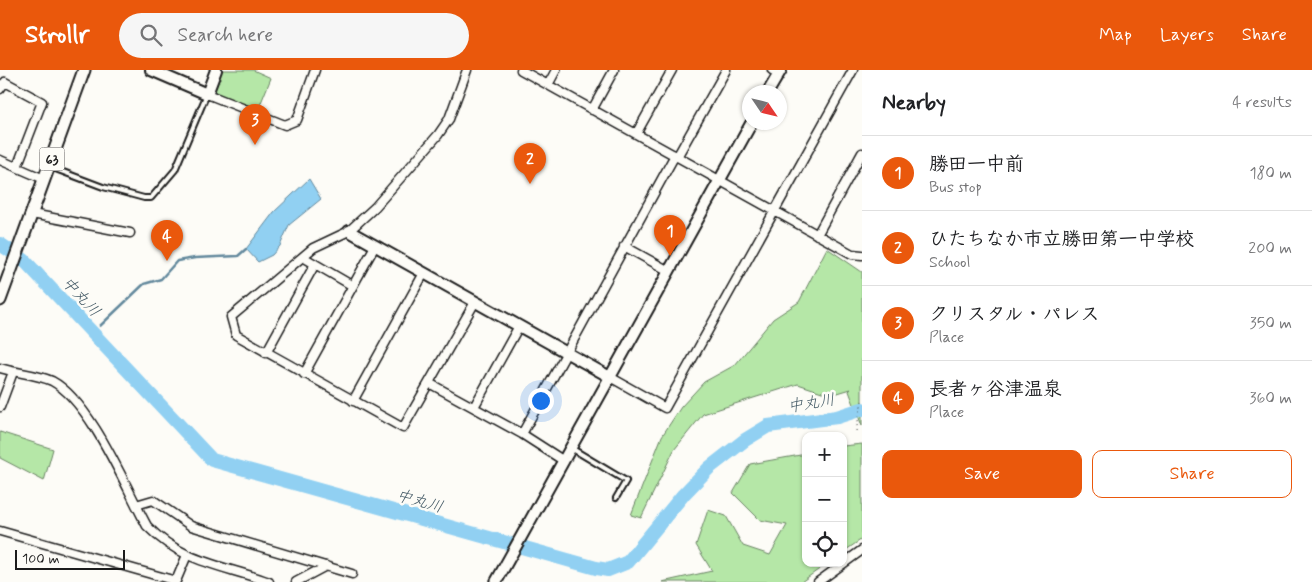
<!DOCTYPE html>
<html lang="en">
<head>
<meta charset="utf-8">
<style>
  body { margin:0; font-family:Mynerve,"Klee One",sans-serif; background:#f6f6f6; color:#202124 }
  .controls { position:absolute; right:15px; bottom:15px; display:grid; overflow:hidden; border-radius:10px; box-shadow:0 1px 4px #0004 }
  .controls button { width:45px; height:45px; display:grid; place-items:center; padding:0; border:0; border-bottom:1px solid #e0e0e0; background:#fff; color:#202124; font:25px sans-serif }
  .compass { position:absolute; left:742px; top:15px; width:45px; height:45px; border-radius:50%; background:#fff; box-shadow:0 1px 4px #0004; rotate:125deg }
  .scale { position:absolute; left:15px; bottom:12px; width:110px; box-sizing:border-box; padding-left:5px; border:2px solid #1c1c1c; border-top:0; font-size:14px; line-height:18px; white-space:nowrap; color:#1c1c1c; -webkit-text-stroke:4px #fdfcf7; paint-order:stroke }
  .you { position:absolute; left:540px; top:330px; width:18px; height:18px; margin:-12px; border:4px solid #fff; border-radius:50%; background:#1a73e8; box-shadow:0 0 0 8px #1a73e833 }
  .badge { display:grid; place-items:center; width:32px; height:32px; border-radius:50%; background:#ea580c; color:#fff; font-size:16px; font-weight:700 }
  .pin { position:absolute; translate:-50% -41px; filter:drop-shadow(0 1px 2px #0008) }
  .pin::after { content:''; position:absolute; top:26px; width:18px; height:15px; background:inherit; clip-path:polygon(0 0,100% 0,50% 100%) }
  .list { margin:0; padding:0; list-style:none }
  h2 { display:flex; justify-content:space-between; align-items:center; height:65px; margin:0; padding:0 20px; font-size:21px }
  h2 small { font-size:16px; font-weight:400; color:#757577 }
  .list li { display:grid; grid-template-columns:32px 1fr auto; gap:15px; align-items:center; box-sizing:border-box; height:75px; padding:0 20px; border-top:1px solid #e0e0e0 }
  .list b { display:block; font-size:19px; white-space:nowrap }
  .list p { margin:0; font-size:16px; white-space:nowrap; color:#757577 }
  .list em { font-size:16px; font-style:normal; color:#757577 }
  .actions { display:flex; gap:10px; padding:15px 20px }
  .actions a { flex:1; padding:11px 0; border:1px solid #ea580c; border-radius:10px; text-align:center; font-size:18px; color:#ea580c }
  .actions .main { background:#ea580c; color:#fff }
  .icon { flex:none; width:28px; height:28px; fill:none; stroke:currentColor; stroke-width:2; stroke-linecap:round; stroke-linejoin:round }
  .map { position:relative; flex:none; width:862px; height:512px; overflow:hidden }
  header { display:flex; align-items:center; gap:30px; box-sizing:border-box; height:70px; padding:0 25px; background:#ea580c; color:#fff }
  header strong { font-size:24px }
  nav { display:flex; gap:28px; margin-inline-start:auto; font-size:18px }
  .search { width:350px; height:45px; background:#f6f6f6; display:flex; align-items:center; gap:12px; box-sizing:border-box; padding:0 18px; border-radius:28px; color:#757577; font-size:19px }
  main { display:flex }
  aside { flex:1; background:#fff }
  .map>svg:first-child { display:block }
</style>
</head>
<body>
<header>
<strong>Strollr</strong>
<div class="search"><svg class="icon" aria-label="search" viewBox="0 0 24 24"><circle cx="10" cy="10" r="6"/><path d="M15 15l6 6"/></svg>Search here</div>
<nav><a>Map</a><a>Layers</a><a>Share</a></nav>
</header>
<main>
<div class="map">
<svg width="862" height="512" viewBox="0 0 862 512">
  <rect width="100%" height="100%" fill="#fdfcf7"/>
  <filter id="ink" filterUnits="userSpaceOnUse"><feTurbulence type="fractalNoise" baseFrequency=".02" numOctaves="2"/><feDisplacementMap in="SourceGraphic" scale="10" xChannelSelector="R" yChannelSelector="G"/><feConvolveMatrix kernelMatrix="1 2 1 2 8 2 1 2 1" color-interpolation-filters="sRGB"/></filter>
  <g filter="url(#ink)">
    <path fill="#b5e7a7" stroke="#688262" d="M222 0H253L271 8 258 40 214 22Z
      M827 178 862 202V356L849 321 851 319 831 325 798 314 703 344 674 380 641 448 631 445 662 366 681 337 704 312 735 295 773 249 799 232Z
      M0 362 53 379 44 411 0 388Z
      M862 374V469L843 482V376Z
      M806 384V493H828L801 512H662L712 501 696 475 708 440 726 446 743 476 770 485 787 455 760 450 733 423 750 394Z"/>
    <path fill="#91d0f2" stroke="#62889c" d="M309 109 321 129 289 155 280 176 272 185 258 192 246 179 274 142Z"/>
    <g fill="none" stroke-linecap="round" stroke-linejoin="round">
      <path stroke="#62889c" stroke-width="2.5" d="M100 256 144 214 161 209 177 191 195 188 238 186 246 179"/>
      <path stroke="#91d0f2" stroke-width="14" d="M0 174 24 190 212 390 596 498 608 500 628 492 683 425 709 398 745 370 768 356 837 347 862 339"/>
      <defs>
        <path id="lane" d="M50 97 103 117 144 128H151L175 100 206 26
          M571 378 626 411 616 428"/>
        <path id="street" d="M467 0 449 49 438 65 375 137 349 161 313 178 231 247 236 265 403 358 475 232
          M521 0 852 184 862 185
          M772 0 779 4
          M548 15 556 0
          M0 19 5 12 42 32 17 97
          M207 24 285 55 297 50 315 0
          M592 40 614 0
          M636 64 672 0
          M677 87 726 0
          M0 90 44 109
          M32 144 130 163
          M817 165 862 83
          M624 176 669 201
          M303 187 353 216
          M266 283 315 194
          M0 298C16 303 37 304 52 311 91 332 125 416 147 456 183 493 223 495 269 512
          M304 304 375 176
          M610 307 665 338 853 0
          M429 313 522 364 564 391
          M353 331 424 203
          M0 337 13 302
          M474 337 519 256
          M522 364 675 85
          M136 435 153 430 191 456 352 504
          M0 461 176 511 187 485
          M296 512 326 496
          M818 512 862 480"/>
        <path id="secondary" d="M151 0 207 24 216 0
          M768 22 781 0
          M349 161 610 307
          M496 512 752 52"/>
        <path id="primary" d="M0 230 84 0"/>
      </defs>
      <use href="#lane" stroke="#1c1c1c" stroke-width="8"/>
      <use href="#street" stroke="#1c1c1c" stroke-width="11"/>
      <use href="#secondary" stroke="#1c1c1c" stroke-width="14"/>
      <use href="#primary" stroke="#1c1c1c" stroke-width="15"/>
      <path stroke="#1c1c1c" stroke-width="1" stroke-dasharray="1 4" stroke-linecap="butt" d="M856 361 862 331"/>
      <use href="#lane" stroke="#fdfcf7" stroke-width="4"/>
      <use href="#street" stroke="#fdfcf7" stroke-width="8"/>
      <use href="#secondary" stroke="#fdfcf7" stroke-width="10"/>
      <use href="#primary" stroke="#fdfcf7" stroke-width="11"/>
    </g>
  </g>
  <g text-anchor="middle" stroke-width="5" stroke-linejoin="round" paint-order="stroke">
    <rect fill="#fdfcf7" stroke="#605f5e" stroke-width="1" x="39.5" y="77.5" width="25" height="23" rx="4"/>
    <g font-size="14" font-weight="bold" fill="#1c1c1c">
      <text x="52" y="94">63</text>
    </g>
    <g font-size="16" font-style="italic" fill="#455b67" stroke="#fdfcf7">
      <text transform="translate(82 226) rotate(47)" y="6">中丸川</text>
      <text transform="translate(811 332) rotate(-9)" y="6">中丸川</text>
      <text transform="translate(420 430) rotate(16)" y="6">中丸川</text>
    </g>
  </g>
</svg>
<div class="controls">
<button>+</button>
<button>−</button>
<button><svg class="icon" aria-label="locate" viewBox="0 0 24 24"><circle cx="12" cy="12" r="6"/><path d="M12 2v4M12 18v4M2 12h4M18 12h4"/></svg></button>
</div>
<svg class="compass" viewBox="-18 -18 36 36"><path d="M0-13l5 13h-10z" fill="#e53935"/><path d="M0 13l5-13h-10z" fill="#757577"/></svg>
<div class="scale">100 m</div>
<div class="you"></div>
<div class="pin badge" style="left:670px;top:186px">1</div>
<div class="pin badge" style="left:530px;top:114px">2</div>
<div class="pin badge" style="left:255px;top:75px">3</div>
<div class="pin badge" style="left:167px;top:191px">4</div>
</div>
<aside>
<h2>Nearby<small>4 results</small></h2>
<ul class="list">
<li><span class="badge">1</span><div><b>勝田一中前</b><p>Bus stop</p></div><em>180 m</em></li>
<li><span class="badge">2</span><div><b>ひたちなか市立勝田第一中学校</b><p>School</p></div><em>200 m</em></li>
<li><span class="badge">3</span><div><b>クリスタル・パレス</b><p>Place</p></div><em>350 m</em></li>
<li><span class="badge">4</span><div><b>長者ヶ谷津温泉</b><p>Place</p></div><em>360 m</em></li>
</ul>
<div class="actions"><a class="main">Save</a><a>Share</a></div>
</aside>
</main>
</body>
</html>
